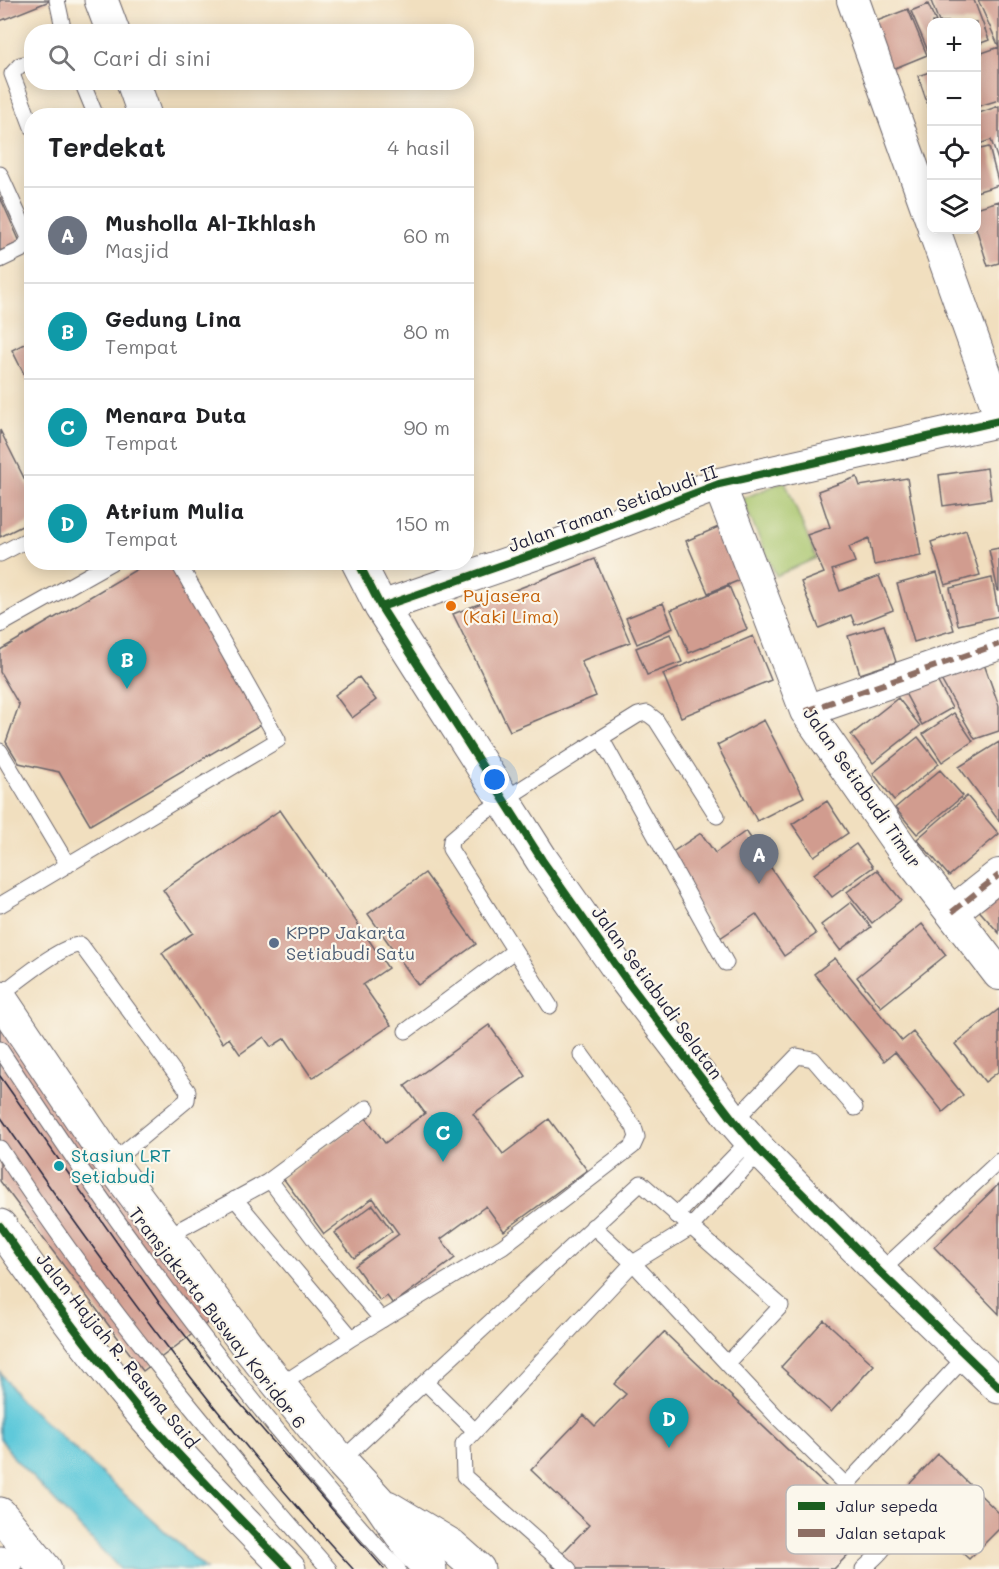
<!DOCTYPE html>
<html lang="id">
<head>
<meta charset="utf-8">
<style>
  body { margin:0; font-family:Mali,sans-serif; background:#f6f6f6; color:#202124 }
  .controls { position:absolute; right:18px; top:18px; display:grid; overflow:hidden; border-radius:12px; box-shadow:0 3px 15px #0003 }
  .controls button { width:54px; height:54px; display:grid; place-items:center; padding:0; border:0; border-bottom:2px solid #e0e0e0; background:#fff; color:#202124; font:30px sans-serif }
  .you { position:absolute; left:495px; top:780px; width:21px; height:21px; margin:-15px; border:4px solid #fff; border-radius:50%; background:#1a73e8; box-shadow:0 0 0 9px #1a73e833 }
  .badge { display:grid; place-items:center; width:39px; height:39px; border-radius:50%; background:#0b8043; color:#fff; font-size:20px; font-weight:700 }
  .pin { position:absolute; translate:-50% -50px; filter:drop-shadow(0 2px 3px #0008) }
  .pin::after { content:''; position:absolute; top:32px; width:21px; height:18px; background:inherit; clip-path:polygon(0 0,100% 0,50% 100%) }
  .list { margin:0; padding:0; list-style:none }
  h2 { display:flex; justify-content:space-between; align-items:center; height:78px; margin:0; padding:0 24px; font-size:26px }
  h2 small { font-size:20px; font-weight:400; color:#757577 }
  .list li { display:grid; grid-template-columns:39px 1fr auto; gap:18px; align-items:center; box-sizing:border-box; height:96px; padding:0 24px; border-top:2px solid #e0e0e0 }
  .list b { display:block; font-size:22px; white-space:nowrap }
  .list p { margin:0; font-size:20px; white-space:nowrap; color:#757577 }
  .list em { font-size:20px; font-style:normal; color:#757577 }
  .icon { flex:none; width:33px; height:33px; fill:none; stroke:currentColor; stroke-width:2; stroke-linecap:round; stroke-linejoin:round }
  .map { position:relative; flex:none; width:999px; height:1569px; overflow:hidden }
  .search { position:absolute; background:#fff; box-shadow:0 3px 15px #0003; left:24px; top:24px; width:450px; height:66px; display:flex; align-items:center; gap:15px; box-sizing:border-box; padding:0 21px; border-radius:24px; color:#757577; font-size:22px }
  .panel { position:absolute; background:#fff; box-shadow:0 3px 15px #0003; left:24px; top:108px; width:450px; height:462px; border-radius:24px }
  .map>svg:first-child { display:block }
</style>
</head>
<body>
<div class="map">
<svg width="999" height="1569" viewBox="0 0 999 1569">
  <rect width="100%" height="100%" fill="#fbf7ec"/>
  <filter id="ink" filterUnits="userSpaceOnUse"><feTurbulence type="fractalNoise" baseFrequency=".0167" numOctaves="2"/><feDisplacementMap in="SourceGraphic" scale="12" xChannelSelector="R" yChannelSelector="G"/><feConvolveMatrix kernelMatrix="1 2 1 2 8 2 1 2 1" color-interpolation-filters="sRGB"/></filter>
  <filter id="wash" filterUnits="userSpaceOnUse"><feTurbulence type="fractalNoise" baseFrequency=".008" numOctaves="4" result="noise"/><feDisplacementMap in="SourceGraphic" scale="24" xChannelSelector="R" yChannelSelector="G"/><feGaussianBlur stdDeviation="1.35" result="paint"/><feColorMatrix in="noise" values="0 0 0 0 0 0 0 0 0 0 0 0 0 0 0 0 0 1.4 0 .05"/><feComposite in="paint" operator="in"/></filter>
  <g filter="url(#wash)">
    <rect width="100%" height="100%" fill="#f1dfbf"/>
    <path fill="#a8c56c" stroke="#657454" stroke-width="1.5" d="M785 481 816 558 776 576 742 499Z"/>
    <path fill="#5fc9da" stroke="#40768a" stroke-width="1.5" d="M0 1372 17 1396 206 1569H120L14 1458 0 1438Z"/>
    <g id="blocks">
      <path fill="#d19c8f" d="M0 0H52L0 21Z
        M935 0H974L989 40 976 45V22H939L931 1Z
        M978 0H999V47Z
        M928 4 936 22H932V50L928 51 911 11Z
        M908 9 927 55 883 73 864 26Z
        M999 47V100L976 107V55Z
        M932 71V113L931 114 918 76Z
        M999 106V163L991 140 976 145V114Z
        M989 147 999 185 976 192V150Z
        M0 197 20 242 0 251Z
        M999 201V263L988 266 976 228V208Z
        M32 340V390L12 350Z
        M0 430 32 494V521L0 537Z
        M987 468 991 499 943 506 939 475Z
        M857 477 860 486 907 478 921 556 874 565 869 538 849 547 855 562 832 570 840 591 879 576 893 610 855 625 851 615 819 628 801 582 824 573 807 535 830 527 818 491Z
        M723 525 745 578 708 593 686 541Z
        M966 530 980 575 945 585 931 542Z
        M999 548V591H998L989 550Z
        M595 559 630 642 581 661 596 696 510 731 453 614Z
        M149 562H171L265 722 90 825 59 772 19 763 6 742 19 705 0 672V650Z
        M937 573 954 630 914 642 897 584Z
        M992 578 999 616 958 625 950 588Z
        M729 586 747 629 689 653 671 610Z
        M663 603 673 628 637 644 626 618Z
        M884 625 896 662 860 674 848 636Z
        M670 634 682 662 647 675 636 648Z
        M753 636 771 680 681 717 663 674Z
        M984 664 999 706V731L975 739 940 678Z
        M359 677 376 700 352 718 335 695Z
        M935 677 952 708 922 725 905 693Z
        M898 698 920 726 873 763 851 735Z
        M954 713 973 741 942 762 923 734Z
        M764 720 804 797 757 821 717 745Z
        M918 737 939 764 894 800 873 773Z
        M999 742V821L959 767Z
        M940 770 963 796 917 834 895 808Z
        M967 796 999 834 949 876 917 839Z
        M827 801 848 833 814 856 792 824Z
        M280 810 388 968 363 985 391 1025 312 1078 285 1038 271 1047 264 1037 240 1054 229 1038 223 1043 162 953 193 933 163 890Z
        M746 831 816 934 784 956 756 914 720 938 665 857 701 833 715 853Z
        M856 844 873 867 832 897 814 874Z
        M877 870 901 900 872 923 847 892Z
        M425 873 476 944 418 985 368 914Z
        M999 885V933L975 906Z
        M851 902 871 927 840 950 821 925Z
        M922 924 946 955 881 1007 857 977Z
        M835 958 902 1041 913 1032 963 1095 943 1112 895 1052 884 1061 814 974Z
        M0 987 227 1308 143 1371 0 1181Z
        M999 1009V1071L985 1082 955 1044Z
        M489 1025 526 1076 473 1114 503 1154 549 1119 587 1170 504 1231 486 1206 441 1239 455 1258 393 1304 387 1296 380 1301 355 1266 399 1234 373 1198 324 1234 283 1178 366 1118 385 1143 425 1113 405 1086Z
        M999 1184V1314L934 1247Z
        M373 1205 392 1231 354 1258 335 1233Z
        M824 1320 874 1365 831 1412 781 1367Z
        M664 1332 872 1530 834 1569H556L551 1565 589 1525 531 1470 584 1415 595 1426 626 1394 614 1384Z
        M938 1454 999 1513V1529L969 1559 899 1495Z"/>
    </g>
  </g>
  <g filter="url(#ink)">
    <use href="#blocks" fill-opacity="0" stroke="#6a6469" stroke-width="1.5"/>
    <g fill="none" stroke-linecap="round" stroke-linejoin="round">
      <defs>
        <path id="lane" d="M57 0 64 32
          M32 62 20 65 12 74 32 127
          M82 82 96 116
          M0 174 29 238 23 249 0 260
          M0 554 27 540
          M0 625 112 562
          M601 738 638 715 647 713 656 720 717 816
          M0 751 68 865
          M0 905 278 740 178 562
          M0 995C16 983 63 943 81 945L188 1091 187 1100 111 1163
          M550 1006 450 849 451 840 479 816 601 738 726 963
          M406 1031 514 951
          M0 1049C120 1232 250 1409 398 1569
          M734 1121 797 1056 813 1059 855 1108
          M0 1148C97 1298 212 1436 329 1569
          M267 1182 367 1108
          M235 1199 352 1338 503 1246 633 1146 637 1137 634 1127 581 1054
          M676 1216 750 1140
          M593 1226 633 1263 778 1418 888 1527C893 1546 875 1557 863 1569
          M166 1237 267 1182 272 1183 320 1247 382 1320
          M880 1272 999 1161
          M425 1382 641 1183 781 1306 728 1363
          M279 1386 352 1338
          M341 1461 425 1382 475 1431
          M846 1485 967 1355
          M569 1569 464 1476 463 1444 633 1263 690 1228 760 1151"/>
        <path id="street" d="M853 0 932 222
          M934 230 999 412
          M719 484 806 711 901 847 999 974
          M381 607 546 550 719 484 999 421
          M806 711 999 644
          M952 912 999 875"/>
        <path id="secondary" d="M101 0 113 32
          M133 82 145 116
          M358 562 381 607 542 860 627 981 734 1121 760 1151 880 1272 999 1387
          M0 1514 45 1569
          M0 1563 5 1569"/>
        <path id="primary" d="M0 998 111 1163 250 1349 341 1461 378 1501 409 1546 430 1569
          M0 1226C45 1291 93 1355 144 1416 190 1469 240 1519 289 1569
          M387 1507 452 1546 478 1569"/>
      </defs>
      <use href="#lane" stroke="#6a6469" stroke-width="17"/>
      <use href="#street" stroke="#6a6469" stroke-width="34"/>
      <use href="#secondary" stroke="#6a6469" stroke-width="35"/>
      <use href="#primary" stroke="#6a6469" stroke-width="35"/>
      <use href="#lane" stroke="#fff" stroke-width="15"/>
      <use href="#street" stroke="#fff" stroke-width="32"/>
      <use href="#secondary" stroke="#fff" stroke-width="33"/>
      <use href="#primary" stroke="#fff" stroke-width="33"/>
      <path stroke="#22223b" stroke-width="1.5" d="M0 1076 158 1301 230 1392 384 1569
        M0 1116C109 1273 223 1428 353 1569"/>
      <path stroke="#8d6e63" stroke-width="6" stroke-dasharray="12 6" stroke-linecap="butt" d="M806 711 999 644
        M952 912 999 875"/>
      <defs>
        <path id="cycleway" d="M358 562 381 607 542 860 627 981 734 1121 760 1151 880 1272 999 1387
          M381 607 546 550 719 484 999 421
          M0 1226C45 1291 93 1355 144 1416 190 1469 240 1519 289 1569"/>
      </defs>
      <use href="#cycleway" stroke="#fbf7ec" stroke-width="11"/>
      <use href="#cycleway" stroke="#1b5e20" stroke-width="8"/>
    </g>
  </g>
  <circle fill="#e8710a" stroke="#fbf7ec" stroke-width="2" cx="451" cy="606" r="6"/>
  <circle fill="#5c6f8a" stroke="#fbf7ec" stroke-width="2" cx="274" cy="943" r="6"/>
  <circle fill="#0f9aa8" stroke="#fbf7ec" stroke-width="2" cx="59" cy="1166" r="6"/>
  <g text-anchor="middle" stroke-width="4.5" stroke-linejoin="round" paint-order="stroke">
    <g font-size="18" fill="#22223b" stroke="#fbf7ec">
      <text transform="translate(613 509) rotate(-20)" y="6">Jalan Taman Setiabudi II</text>
      <text transform="translate(862 788) rotate(55)" y="6">Jalan Setiabudi Timur</text>
      <text transform="translate(657 993) rotate(54)" y="6">Jalan Setiabudi Selatan</text>
      <text transform="translate(217 1318) rotate(52)" y="6">Transjakarta Busway Koridor 6</text>
      <text transform="translate(117 1351) rotate(51)" y="6">Jalan Hajjah R. Rasuna Said</text>
    </g>
    <g font-size="18" fill="#c56008" stroke="#fbf7ec" text-anchor="start">
      <text x="463" y="602">Pujasera<tspan x="463" dy="21">(Kaki Lima)</tspan></text>
    </g>
    <g font-size="18" fill="#4e5e75" stroke="#fbf7ec" text-anchor="start">
      <text x="286" y="939">KPPP Jakarta<tspan x="286" dy="21">Setiabudi Satu</tspan></text>
    </g>
    <g font-size="18" fill="#0d838f" stroke="#fbf7ec" text-anchor="start">
      <text x="71" y="1162">Stasiun LRT<tspan x="71" dy="21">Setiabudi</tspan></text>
    </g>
  </g>
  <rect x="786" y="1485" width="198" height="69" rx="9" fill="#fbf7ec" stroke="#bab7b7" stroke-width="1.5"/>
  <rect x="798" y="1502" width="27" height="8" fill="#1b5e20"/>
  <rect x="798" y="1529" width="27" height="8" fill="#8d6e63"/>
  <g font-size="16" fill="#22223b">
    <text x="836" y="1512">Jalur sepeda</text>
    <text x="836" y="1539">Jalan setapak</text>
  </g>
</svg>
<div class="controls">
<button>+</button>
<button>−</button>
<button><svg class="icon" aria-label="locate" viewBox="0 0 24 24"><circle cx="12" cy="12" r="6"/><path d="M12 2v4M12 18v4M2 12h4M18 12h4"/></svg></button>
<button><svg class="icon" aria-label="layers" viewBox="0 0 24 24"><path d="M12 4l9 5-9 5-9-5zM3 14l9 5 9-5"/></svg></button>
</div>
<div class="you"></div>
<div class="pin badge" style="left:759px;top:884px;background:#6b7280">A</div>
<div class="pin badge" style="left:127px;top:689px;background:#0f9aa8">B</div>
<div class="pin badge" style="left:443px;top:1162px;background:#0f9aa8">C</div>
<div class="pin badge" style="left:669px;top:1448px;background:#0f9aa8">D</div>
<div class="search"><svg class="icon" aria-label="search" viewBox="0 0 24 24"><circle cx="10" cy="10" r="6"/><path d="M15 15l6 6"/></svg>Cari di sini</div>
<section class="panel">
<h2>Terdekat<small>4 hasil</small></h2>
<ul class="list">
<li><span class="badge" style="background:#6b7280">A</span><div><b>Musholla Al-Ikhlash</b><p>Masjid</p></div><em>60 m</em></li>
<li><span class="badge" style="background:#0f9aa8">B</span><div><b>Gedung Lina</b><p>Tempat</p></div><em>80 m</em></li>
<li><span class="badge" style="background:#0f9aa8">C</span><div><b>Menara Duta</b><p>Tempat</p></div><em>90 m</em></li>
<li><span class="badge" style="background:#0f9aa8">D</span><div><b>Atrium Mulia</b><p>Tempat</p></div><em>150 m</em></li>
</ul>
</section>
</div>
</body>
</html>
